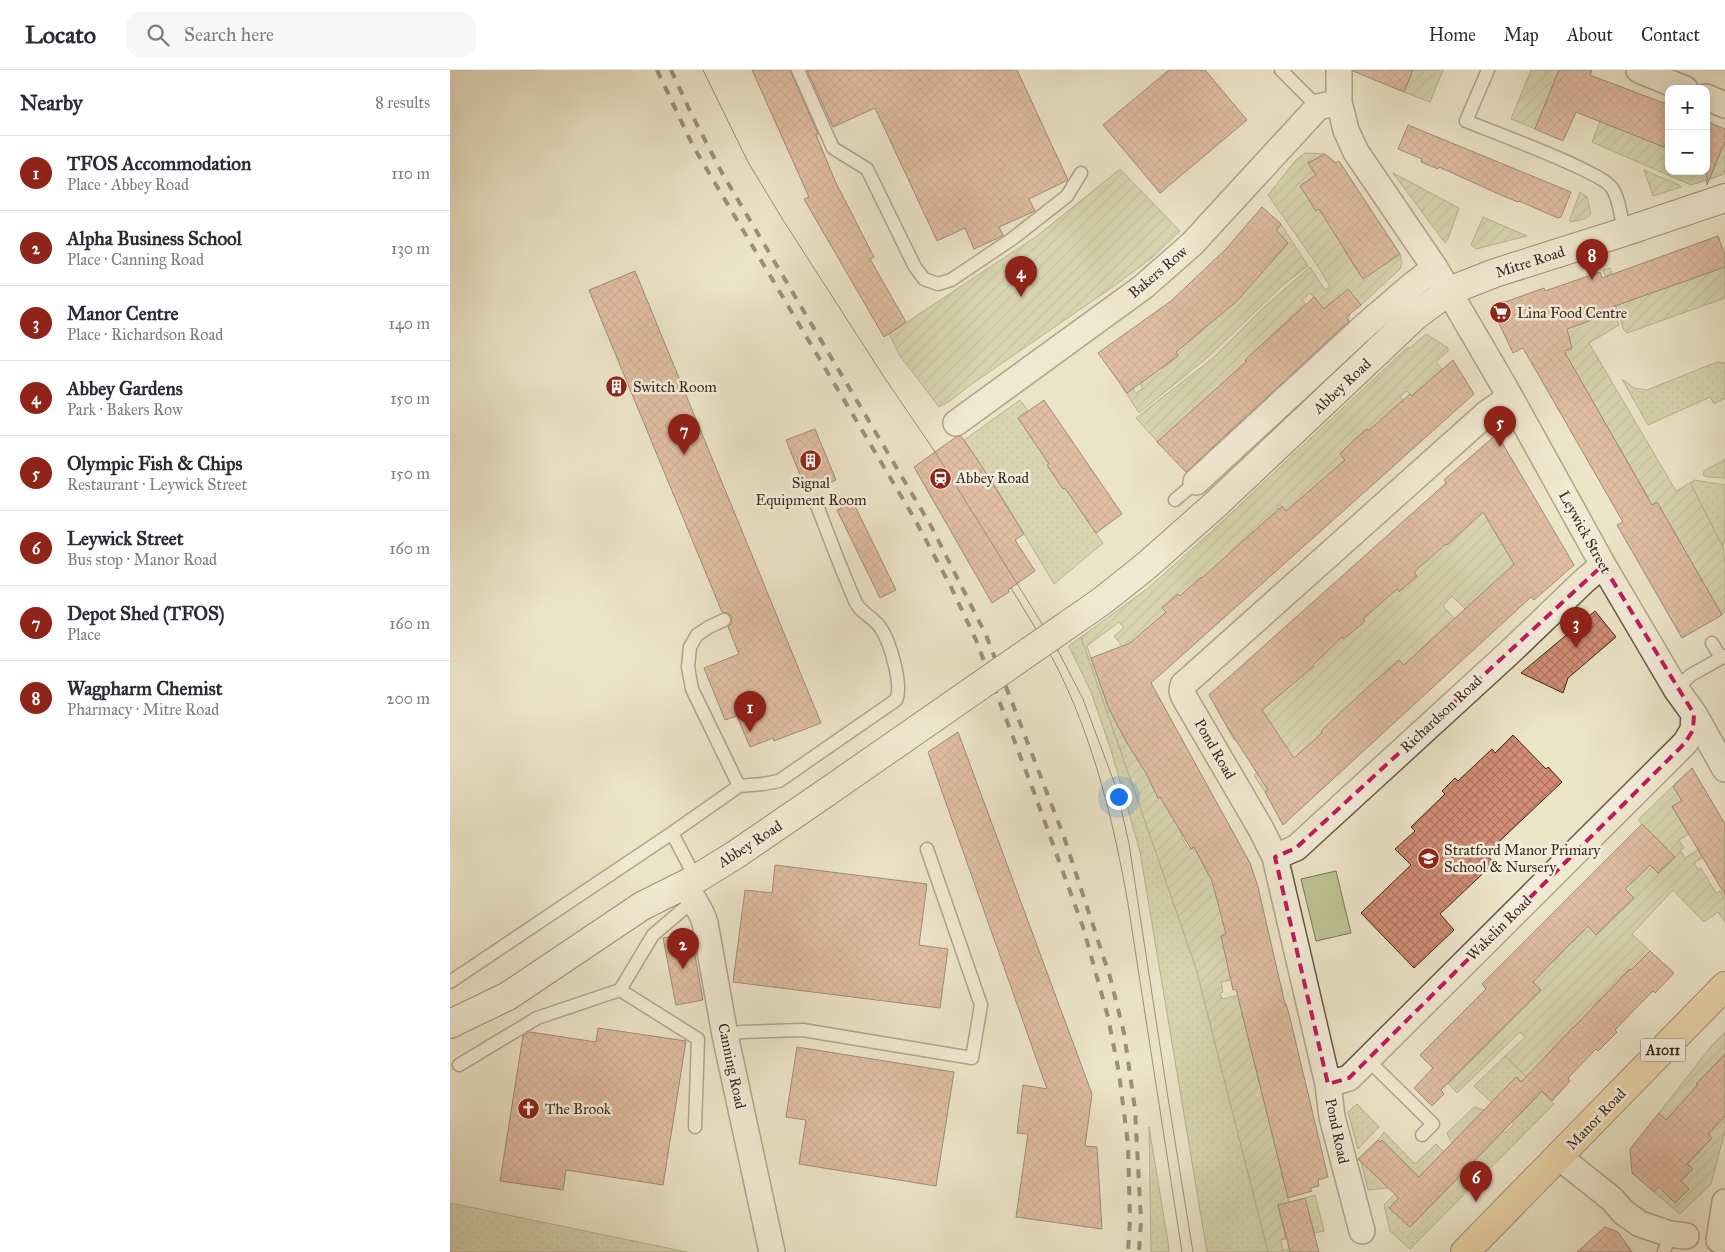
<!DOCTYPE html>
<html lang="en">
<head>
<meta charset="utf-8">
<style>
  body { margin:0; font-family:"IM FELL Great Primer",serif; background:#f7f7f7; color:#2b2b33 }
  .controls { position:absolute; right:15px; top:15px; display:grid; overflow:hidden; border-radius:10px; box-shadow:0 2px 12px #0003 }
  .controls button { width:45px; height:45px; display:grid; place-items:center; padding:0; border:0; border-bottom:1px solid #e1e1e2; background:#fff; color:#2b2b33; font:25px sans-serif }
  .you { position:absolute; left:668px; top:726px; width:18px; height:18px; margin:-12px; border:4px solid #fff; border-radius:50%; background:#1a73e8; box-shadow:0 0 0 8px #1a73e833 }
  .badge { display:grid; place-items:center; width:32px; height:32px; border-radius:50%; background:#8f2418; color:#fff; font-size:16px; font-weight:700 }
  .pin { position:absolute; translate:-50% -41px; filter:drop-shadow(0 1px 2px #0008) }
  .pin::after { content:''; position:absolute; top:26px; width:18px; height:15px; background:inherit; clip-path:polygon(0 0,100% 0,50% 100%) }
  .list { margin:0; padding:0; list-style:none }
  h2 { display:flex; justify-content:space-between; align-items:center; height:65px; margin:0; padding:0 20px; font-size:21px }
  h2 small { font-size:16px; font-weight:400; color:#7c7c81 }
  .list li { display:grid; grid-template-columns:32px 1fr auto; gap:15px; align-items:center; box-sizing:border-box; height:75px; padding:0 20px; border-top:1px solid #e1e1e2 }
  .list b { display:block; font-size:19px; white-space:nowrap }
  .list p { margin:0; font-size:16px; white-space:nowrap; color:#7c7c81 }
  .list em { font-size:16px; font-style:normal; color:#7c7c81 }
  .icon { flex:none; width:28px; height:28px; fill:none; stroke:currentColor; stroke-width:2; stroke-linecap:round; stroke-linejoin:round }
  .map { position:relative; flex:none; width:1275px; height:1182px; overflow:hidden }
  header { display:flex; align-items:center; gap:30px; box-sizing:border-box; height:70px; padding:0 25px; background:#fff; border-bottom:1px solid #e1e1e2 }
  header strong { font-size:24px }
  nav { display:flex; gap:28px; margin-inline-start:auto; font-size:18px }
  .search { width:350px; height:45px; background:#f7f7f7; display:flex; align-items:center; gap:12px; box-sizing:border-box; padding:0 18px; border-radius:15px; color:#7c7c81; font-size:19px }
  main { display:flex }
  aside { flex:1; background:#fff }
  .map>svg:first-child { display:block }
</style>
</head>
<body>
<header>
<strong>Locato</strong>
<div class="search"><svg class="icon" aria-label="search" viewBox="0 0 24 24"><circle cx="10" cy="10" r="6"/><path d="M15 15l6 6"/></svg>Search here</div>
<nav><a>Home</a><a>Map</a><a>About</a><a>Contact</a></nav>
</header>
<main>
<aside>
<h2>Nearby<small>8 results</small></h2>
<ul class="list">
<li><span class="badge">1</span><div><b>TFOS Accommodation</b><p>Place · Abbey Road</p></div><em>110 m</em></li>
<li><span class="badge">2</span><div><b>Alpha Business School</b><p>Place · Canning Road</p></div><em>130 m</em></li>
<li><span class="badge">3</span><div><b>Manor Centre</b><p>Place · Richardson Road</p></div><em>140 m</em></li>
<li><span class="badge">4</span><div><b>Abbey Gardens</b><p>Park · Bakers Row</p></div><em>150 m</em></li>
<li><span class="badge">5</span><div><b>Olympic Fish &amp; Chips</b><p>Restaurant · Leywick Street</p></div><em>150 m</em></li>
<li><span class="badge">6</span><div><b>Leywick Street</b><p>Bus stop · Manor Road</p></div><em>160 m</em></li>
<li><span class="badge">7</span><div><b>Depot Shed (TFOS)</b><p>Place</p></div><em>160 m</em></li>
<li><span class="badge">8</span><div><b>Wagpharm Chemist</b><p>Pharmacy · Mitre Road</p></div><em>200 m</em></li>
</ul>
</aside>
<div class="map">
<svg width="1275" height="1182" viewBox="0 0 1275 1182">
  <defs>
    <pattern id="grass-dots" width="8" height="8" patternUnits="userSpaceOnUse" patternTransform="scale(1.25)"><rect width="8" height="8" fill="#bdc292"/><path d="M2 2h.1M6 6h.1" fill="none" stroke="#9b9e77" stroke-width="1.8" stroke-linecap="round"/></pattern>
    <pattern id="garden-furrows" width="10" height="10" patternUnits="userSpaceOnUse" patternTransform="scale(1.25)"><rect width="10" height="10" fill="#bdc292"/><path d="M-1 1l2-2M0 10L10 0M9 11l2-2" fill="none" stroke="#9b9e77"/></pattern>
    <pattern id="building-cross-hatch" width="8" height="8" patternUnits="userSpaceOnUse" patternTransform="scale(1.25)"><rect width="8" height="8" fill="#d38e76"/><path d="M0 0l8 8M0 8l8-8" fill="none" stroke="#ac7460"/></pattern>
  </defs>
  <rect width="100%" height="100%" fill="#ece4c7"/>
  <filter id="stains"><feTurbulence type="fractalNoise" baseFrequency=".004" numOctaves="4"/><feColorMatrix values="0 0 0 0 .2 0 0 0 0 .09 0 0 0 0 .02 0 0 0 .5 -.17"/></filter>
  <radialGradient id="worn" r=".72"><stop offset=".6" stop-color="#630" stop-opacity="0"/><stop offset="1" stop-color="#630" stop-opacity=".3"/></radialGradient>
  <path fill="url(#grass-dots)" stroke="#7c7559" d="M1267 292 1275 293V328L1264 334 1260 327 1198 355 1172 309 1184 318 1197 320Z
    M570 330 578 341 568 348 599 394 597 395 613 419 615 418 653 473 604 514 554 430 514 370Z
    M1275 389V408L1257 407 1253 405 1254 401Z
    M1244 410 1275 415V467L1273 477 1240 413Z
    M631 567 746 898 818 1182H757L690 782 661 680 641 622 619 576Z
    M1055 986 1104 1034 960 1179 940 1161 934 1135 952 1117 956 1121 940 1138 960 1157 1015 1101 1018 1104 1025 1096 1022 1093 1053 1061 1055 1063 1064 1054 1062 1052 1087 1027 1067 1007 1042 1033 1024 1016Z
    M907 1034 929 1057 908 1079 898 1042Z
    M1024 1037 1034 1040 1002 1073 1000 1070 997 1063Z
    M699 1057 718 1172 719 1182H701Z
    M934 1062 965 1094 986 1074 994 1082 963 1113 962 1100 932 1070 930 1072 928 1070Z
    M911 1091 938 1118 918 1120Z
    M865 1125 874 1161 864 1163 855 1128Z
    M0 1133 237 1182H0Z"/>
  <path fill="url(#garden-furrows)" stroke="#7c7559" d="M963 0H993L980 32 954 22Z
    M1081 0H1109L1085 59 1061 49Z
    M1150 51 1219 79V101H1256V95L1264 98 1274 74 1275 75V104L1241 115 1142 72Z
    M855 83 875 84 858 93 866 105 850 116 866 141 883 130 910 172 895 182 907 200 916 194 928 199 950 184 952 193 950 199 911 235 898 219 887 229 900 244 898 251 881 232 874 239 860 223 852 230 856 235 805 286 802 283 795 290 806 301 757 327 715 365 713 378 686 348 763 288 811 240 860 197 875 220 880 217 867 195 818 125 845 91Z
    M670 99 730 161 703 187 664 216 519 316 500 331 489 337 450 286 439 264 587 166Z
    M1194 100 1229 115 1231 117 1203 126Z
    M943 103 1009 138 998 169 995 173Z
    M1130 122 1137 127 1141 144 1135 149 1120 152V149Z
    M1033 147 1077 166 1026 179 1021 175Z
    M831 154 858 196 834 214 758 287 689 343 671 315 677 311 686 323 693 318 684 305 703 287 712 298 728 286 713 265 799 217 813 202 799 189 817 196 838 173 826 160Z
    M1275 197V228L1177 263 1174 260 1153 200 1160 198 1173 233Z
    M1099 220 1114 260 1164 242 1169 255 1139 273 1226 421 1240 413 1273 477 1275 494V542L1272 544 1256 517 1243 524 1249 505 1238 486 1226 493 1219 481 1231 473 1220 454 1200 450 1213 442 1208 433 1173 452 1198 427 1115 283 1122 278 1118 265 1111 267 1095 221Z
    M976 264 998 278V281L986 292 992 299 979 311 964 329 957 321 950 327 957 334 925 368 917 359 890 383 895 390 837 441 830 435 827 437 833 445 798 476 793 470 778 483 784 490 756 513 751 507 737 520 735 531 728 524 712 537 716 542 698 564 695 560 685 569 677 582 664 566 674 558 669 552 637 576 660 642 668 638 677 672 692 695 708 727 719 722 733 765 731 766 739 780 749 775 746 781 757 802 772 794 779 864 771 866 774 879 790 908 771 912 773 922 770 923 772 929 831 915 833 923 804 931 791 939 839 1132 828 1135 836 1169 831 1170 833 1180 839 1179 840 1182H818L746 898 631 567 697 519 760 463 958 277 960 278Z
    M1024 403 1043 459 1050 471 1070 491 1015 539 1002 526 993 536 1005 549 903 642 897 636 887 645 893 651 876 667 858 675 848 684 835 704 815 722 804 705 821 690 808 654 784 670 777 657 793 644 813 618 824 630 831 624 830 622 856 588 865 593 880 579 887 562 894 569 914 551 908 544 934 505 949 521 967 506 964 502 991 469 996 475 1003 469Z
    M1223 716 1232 731 1222 737 1234 757 1248 759 1229 770 1234 778 1230 780 1235 788 1257 774 1262 782 1244 793 1248 800 1251 798 1266 823 1270 821 1275 829V852L1268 842 1254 852 1223 820 1182 864 1200 881 1181 900 1179 899 1142 937 1144 940 1125 959 1123 957 1095 986 1097 988 1078 1008 1055 986 1075 967 1070 962 1007 1023 998 1013 1033 922 1036 919 1075 904 1089 906 1095 900 1094 885 1102 893 1115 880 1108 872 1114 865 1122 873 1135 860 1127 853 1131 849 1147 864 1163 848 1168 813 1174 808 1181 814 1194 801 1193 788 1208 803 1222 790 1217 778 1188 750Z
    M1275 962V1061L1261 1114 1230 1144 1204 1122 1209 1117 1225 1133 1239 1119 1231 1111 1243 1099 1238 1094 1261 1069 1258 1064 1273 1048 1244 1020 1228 1037 1221 1054 1209 1043 1262 975Z"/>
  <path fill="#bdc292" stroke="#7c7559" d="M886 801 901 863 866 871 851 809Z"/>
  <path fill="url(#building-cross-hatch)" stroke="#3c2820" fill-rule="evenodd" d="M302 0H340L368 64 366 65 386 113 424 187 420 189 456 252 434 267 354 129 359 127Z
    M357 0H567L618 110 579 129 585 141 549 157 553 165 548 168 524 179 515 158 487 171 425 38 383 57Z
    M719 0H755L797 50 710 123 653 55Z
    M903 0H963L954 22 903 1Z
    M1109 0H1142L1140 5 1219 35V79L1126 42 1113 71 1085 59Z
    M1256 51 1275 59V71L1257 115Z
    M958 55 1121 122 1111 147 1108 148 1069 131 1068 132 1051 125 989 97 988 99 971 92 972 89 948 79Z
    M875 84 886 93 889 91 950 184 913 209 869 139 866 141 850 116 866 105 858 93Z
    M812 137 831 154 826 160 838 173 788 230 726 282 728 286 677 323 648 283 721 231 776 179Z
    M1268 166 1275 185V197L1162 237 1164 242 1117 259 1122 278 1114 281 1202 435 1207 432 1272 545 1232 568 1167 455 1173 452 1073 278 1063 283 1045 245 1051 232H1055L1094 218 1095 221 1150 202 1152 208Z
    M185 201 371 653 324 671 323 668 300 677 287 646 275 650 254 598 289 584 278 557 281 554 282 547 278 543 272 542 139 220Z
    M898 219 911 235 896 247 899 251 736 402 707 372 797 291 795 290 864 227 874 239Z
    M1003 290 1024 324 701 613 800 793 808 817 835 934H836L839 944 878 1107 868 1110 869 1116 860 1118 862 1121 838 1128 786 919 783 920 771 866 776 864 762 811 744 777 741 779 710 727 708 728 696 703 677 673 659 639 641 588 680 573 716 542 712 538 728 524 730 526 751 507 752 508 832 436 836 441 895 390 890 384 903 371 917 359 918 361 960 324 962 326Z
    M594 330 672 444 646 463 615 418 613 419 597 395 599 394 568 348Z
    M365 359 386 410 357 422 336 370Z
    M1047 364 1124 495 1084 530 1081 527 833 755 815 722 818 720 776 655 759 625 985 423 996 413 994 410ZM1033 442 1064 494 954 595 949 590 918 617 871 661 872 663 844 688 812 640 864 596 863 595 892 567 894 569 915 551 913 549 947 519 949 522 967 506 964 502 996 474 997 475Z
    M511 366 533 398 574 464 565 470 585 501 558 520 559 522 542 533 464 397 506 367Z
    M403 432 446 520 430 528 387 440Z
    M1145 541 1166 567 1118 608 1113 623 1071 603Z
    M508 662 642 1024 635 1076 647 1077 652 1159 566 1147 578 1064 567 1063 573 1015 597 1019 478 682Z
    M1063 665 1096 699 1098 697 1112 712 1036 784 1044 793 990 844 1004 860 964 898 911 843 961 795 945 779 965 761 961 757 995 724 992 721 1005 708 1008 711 1042 679 1045 683Z
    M1242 698 1275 754V825L1222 736 1232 731 1223 716Z
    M1192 754 1225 787 1208 803 1200 795 1175 819 1184 828 1163 848 1146 865 1138 856 1107 887 1083 912 1091 920 991 1020 994 1024 982 1036 964 1018 983 998 970 985 1036 919 1032 914Z
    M325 795 477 814 469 875 498 879 490 938 283 912 295 820 322 823Z
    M241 863 253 930 226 935 213 868Z
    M1200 881 1224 903 1205 923 1203 921 1184 940 1165 960 1167 962 1148 981 1146 979 1118 1008 1120 1011 1102 1031 1092 1021 960 1157 939 1138 949 1128 908 1089 928 1070 930 1072 932 1070 969 1107 1066 1007 1071 1012 1180 899 1181 900Z
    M148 958 236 971 213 1115 116 1100 113 1120 50 1111 73 966 80 962 146 972Z
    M347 977 504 1002 486 1116 349 1094 356 1050 336 1047Z
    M1275 984V1046L1258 1064 1262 1068 1237 1094 1243 1099 1231 1111 1239 1119 1225 1133 1209 1117 1204 1122 1182 1103 1180 1079 1209 1043 1216 1050 1248 1015 1246 1014Z
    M855 1128 869 1182H840L828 1135Z
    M1155 1157 1168 1162 1182 1182H1127Z"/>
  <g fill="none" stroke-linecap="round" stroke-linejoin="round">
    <defs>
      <path id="lane" d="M348 0 383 78 417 99 465 197 474 209 488 214 501 210 562 169 617 126 631 103
        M831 0 868 37
        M1038 0 1016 51C1040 61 1153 102 1162 118 1170 130 1171 149 1174 162
        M725 430 746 412
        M274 550 259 557 247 565 240 577 238 597 242 619 289 716
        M1262 573 1271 588
        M1226 619 1241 605 1275 586
        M222 763 246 809
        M0 912 222 763 289 716 313 714 329 711 446 630C453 615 440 571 430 557 424 548 411 543 406 533 391 500 379 466 366 433
        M170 920 248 969 245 1057
        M275 965 292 962 353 960 522 988 531 935 477 779
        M918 990 983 1054 972 1065
        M9 995 87 948 170 920 203 865 244 830
        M1214 1182 1220 1164"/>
      <path id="street" d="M889 0V32L896 60 906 82 985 198 1054 316 1153 495 1226 619 1244 644 1275 699
        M1189 0 1235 19
        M1256 27 1275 35
        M506 353 693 217 742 174 868 37 889 32
        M746 412 917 254 960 217 985 198
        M825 787 846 778 1061 581 1135 510 1153 495
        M235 814C241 828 251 838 255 853L275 965 322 1182
        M878 1014 899 1008 1235 673 1243 660 1244 644
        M1109 1087 1162 1129 1173 1142 1190 1154 1220 1164 1236 1166
        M912 1161 882 1047 878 1014 825 787 811 759 734 627 732 621 733 615 1036 344 1060 327
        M1269 1170 1275 1132"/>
      <path id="secondary" d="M928 281 965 246 999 221 1045 203 1174 162 1275 128
        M0 954 58 926 192 836 246 809 285 785 377 722"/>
      <path id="primary" d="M1015 1182 1275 916"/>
    </defs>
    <use href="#lane" stroke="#68574a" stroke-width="15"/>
    <use href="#street" stroke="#68574a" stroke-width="28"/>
    <use href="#secondary" stroke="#3c2820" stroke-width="30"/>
    <use href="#primary" stroke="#3c2820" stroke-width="30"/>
    <use href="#lane" stroke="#f3eddb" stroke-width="12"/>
    <use href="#street" stroke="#f3eddb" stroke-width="25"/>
    <use href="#secondary" stroke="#f3eddb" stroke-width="28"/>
    <use href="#primary" stroke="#e6c284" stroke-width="28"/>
    <path stroke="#3c2820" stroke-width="1" d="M253 0 298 92 333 150 434 307 483 379 604 573 633 629 667 720 679 774 718 1028 743 1182
      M561 518C577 544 593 570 607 597 644 671 664 753 678 834L732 1182"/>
    <path stroke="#3c2820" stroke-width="4" stroke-dasharray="9 9" stroke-linecap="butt" d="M207 0 243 76 463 446 500 515 526 570 585 725 633 857 658 947 669 1003 678 1074 680 1150 678 1182
      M221 0 240 41 272 103 481 456 536 565 614 767 660 907 674 963 685 1039 691 1151 689 1182"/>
    <defs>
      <path id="secondary-bridge" d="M377 722 652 531 696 496 766 434 928 281"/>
    </defs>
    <use href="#secondary-bridge" stroke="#3c2820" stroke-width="30" stroke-linecap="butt"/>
    <use href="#secondary-bridge" stroke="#f3eddb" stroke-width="28"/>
  </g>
  <path d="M0 0H1275V1182H0ZM1153 495 1244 644 1243 660 1235 673 899 1008 878 1014 825 787 846 778Z" fill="#ece4c7" fill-opacity=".55" fill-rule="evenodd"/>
  <path fill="none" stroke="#c2185b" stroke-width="4" stroke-dasharray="10 6" stroke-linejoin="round" d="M1153 495 1244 644 1243 660 1235 673 899 1008 878 1014 825 787 846 778Z"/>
  <defs>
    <symbol id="supermarket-disc" viewBox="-11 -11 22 22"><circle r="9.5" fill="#8f2418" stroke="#f3eddb"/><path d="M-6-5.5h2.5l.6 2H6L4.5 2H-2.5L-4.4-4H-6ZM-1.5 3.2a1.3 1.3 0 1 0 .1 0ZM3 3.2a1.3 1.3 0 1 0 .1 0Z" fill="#fff"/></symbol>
    <symbol id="building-disc" viewBox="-11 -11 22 22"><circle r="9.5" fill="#8f2418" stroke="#f3eddb"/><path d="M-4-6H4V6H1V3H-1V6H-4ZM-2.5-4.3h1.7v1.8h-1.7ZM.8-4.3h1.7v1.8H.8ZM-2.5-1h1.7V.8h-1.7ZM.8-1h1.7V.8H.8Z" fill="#fff"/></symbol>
    <symbol id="station-disc" viewBox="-11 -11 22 22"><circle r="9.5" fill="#8f2418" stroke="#f3eddb"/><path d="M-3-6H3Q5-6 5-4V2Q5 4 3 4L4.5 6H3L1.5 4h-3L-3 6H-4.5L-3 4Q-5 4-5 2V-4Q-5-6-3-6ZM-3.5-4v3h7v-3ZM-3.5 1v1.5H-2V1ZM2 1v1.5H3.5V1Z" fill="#fff"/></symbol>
    <symbol id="school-disc" viewBox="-11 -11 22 22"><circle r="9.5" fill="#8f2418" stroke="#f3eddb"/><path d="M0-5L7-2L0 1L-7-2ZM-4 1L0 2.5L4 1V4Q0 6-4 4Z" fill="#fff"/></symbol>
    <symbol id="church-disc" viewBox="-11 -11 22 22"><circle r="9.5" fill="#8f2418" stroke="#f3eddb"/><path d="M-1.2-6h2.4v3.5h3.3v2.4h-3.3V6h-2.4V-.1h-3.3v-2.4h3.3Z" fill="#fff"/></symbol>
  </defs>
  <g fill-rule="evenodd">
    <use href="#supermarket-disc" x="1038" y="230" width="25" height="25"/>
    <use href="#building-disc" x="154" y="304" width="25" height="25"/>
    <use href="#building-disc" x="348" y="378" width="25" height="25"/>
    <use href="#station-disc" x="478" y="396" width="25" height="25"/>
    <use href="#school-disc" x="966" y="776" width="25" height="25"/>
    <use href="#church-disc" x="66" y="1026" width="25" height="25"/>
  </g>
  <g text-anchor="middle" stroke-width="5" stroke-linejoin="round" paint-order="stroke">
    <rect fill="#f3eddb" stroke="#736358" stroke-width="1" x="1190.5" y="968.5" width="45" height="23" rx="4"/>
    <g font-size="14" font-weight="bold" fill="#3c2820">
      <text x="1213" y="985">A1011</text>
    </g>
    <g font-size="15" fill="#3c2820" stroke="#f3eddb">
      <text transform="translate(1080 192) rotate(-18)" y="5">Mitre Road</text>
      <text transform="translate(708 202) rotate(-40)" y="5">Bakers Row</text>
      <text transform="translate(892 316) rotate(-43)" y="5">Abbey Road</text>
      <text transform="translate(1135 462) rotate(61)" y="5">Leywick Street</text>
      <text transform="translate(991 644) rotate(-43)" y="5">Richardson Road</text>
      <text transform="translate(765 679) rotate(60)" y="5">Pond Road</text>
      <text transform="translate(300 774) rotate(-33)" y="5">Abbey Road</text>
      <text transform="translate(1049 858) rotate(-45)" y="5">Wakelin Road</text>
      <text transform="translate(282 996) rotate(78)" y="5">Canning Road</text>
      <text transform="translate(1146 1049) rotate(-46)" y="5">Manor Road</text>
      <text transform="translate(887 1061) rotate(78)" y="5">Pond Road</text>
    </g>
    <g font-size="15" fill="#3c2820" stroke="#f3eddb" text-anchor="start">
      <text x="1067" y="248">Lina Food Centre</text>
      <text x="183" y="322">Switch Room</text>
      <text x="506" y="413">Abbey Road</text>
      <text x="361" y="418" text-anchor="middle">Signal<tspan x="361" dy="17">Equipment Room</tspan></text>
      <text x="994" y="785">Stratford Manor Primary<tspan x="994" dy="17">School &amp; Nursery</tspan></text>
      <text x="95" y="1044">The Brook</text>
    </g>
  </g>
  <rect width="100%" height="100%" filter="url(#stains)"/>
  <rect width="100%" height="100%" fill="url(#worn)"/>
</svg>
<div class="controls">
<button>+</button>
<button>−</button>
</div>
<div class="you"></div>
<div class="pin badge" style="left:300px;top:662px">1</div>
<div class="pin badge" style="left:233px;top:899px">2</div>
<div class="pin badge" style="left:1126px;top:578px">3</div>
<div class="pin badge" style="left:571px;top:227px">4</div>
<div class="pin badge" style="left:1050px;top:377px">5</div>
<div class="pin badge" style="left:1026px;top:1132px">6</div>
<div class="pin badge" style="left:234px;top:385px">7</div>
<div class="pin badge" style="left:1142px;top:210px">8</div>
</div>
</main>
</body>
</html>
